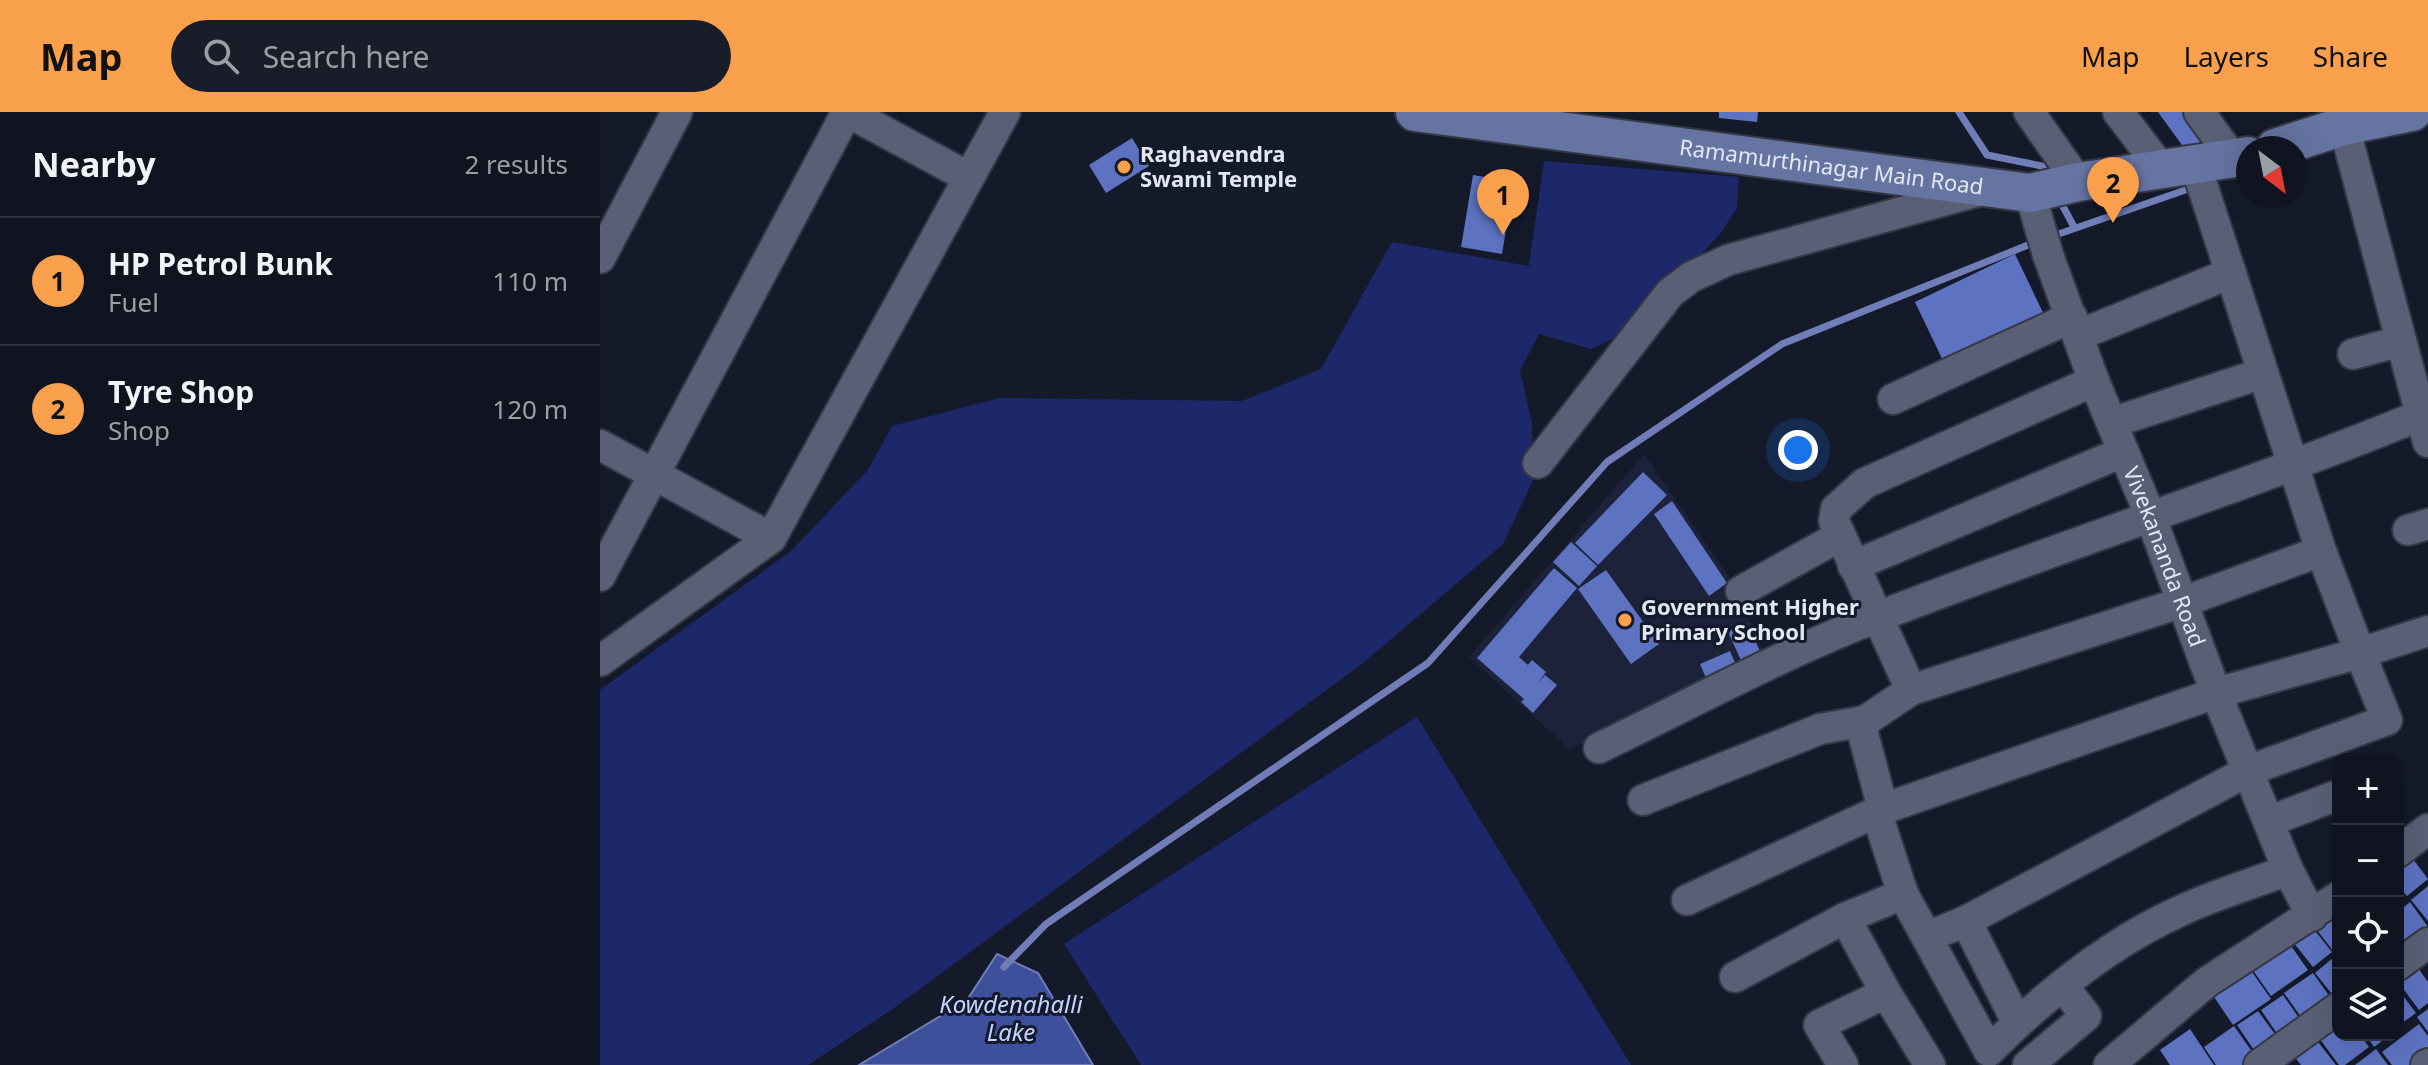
<!DOCTYPE html>
<html lang="en">
<head>
<meta charset="utf-8">
<style>
  body { margin:0; font-family:"Noto Sans",sans-serif; background:#191d29; color:#f1f3f6 }
  .controls { position:absolute; right:24px; bottom:24px; display:grid; overflow:hidden; border-radius:16px; box-shadow:0 8px 32px #0002 }
  .controls button { width:72px; height:72px; display:grid; place-items:center; padding:0; border:0; border-bottom:2px solid #30333e; background:#101420; color:#f1f3f6; font:40px sans-serif }
  .compass { position:absolute; left:1636px; top:24px; width:72px; height:72px; border-radius:50%; background:#101420; box-shadow:0 8px 32px #0002; rotate:148deg }
  .you { position:absolute; left:1198px; top:338px; width:28px; height:28px; margin:-20px; border:6px solid #fff; border-radius:50%; background:#1a73e8; box-shadow:0 0 0 12px #1a73e833 }
  .badge { display:grid; place-items:center; width:52px; height:52px; border-radius:50%; background:#f9a04d; color:#111; font-size:26px; font-weight:700 }
  .pin { position:absolute; translate:-50% -66px; filter:drop-shadow(0 2px 4px #0008) }
  .pin::after { content:''; position:absolute; top:42px; width:28px; height:24px; background:inherit; clip-path:polygon(0 0,100% 0,50% 100%) }
  .list { margin:0; padding:0; list-style:none }
  h2 { display:flex; justify-content:space-between; align-items:center; height:104px; margin:0; padding:0 32px; font-size:34px }
  h2 small { font-size:26px; font-weight:400; color:#9c9ea5 }
  .list li { display:grid; grid-template-columns:52px 1fr auto; gap:24px; align-items:center; box-sizing:border-box; height:128px; padding:0 32px; border-top:2px solid #30333e }
  .list b { display:block; font-size:30px; white-space:nowrap }
  .list p { margin:0; font-size:26px; white-space:nowrap; color:#9c9ea5 }
  .list em { font-size:26px; font-style:normal; color:#9c9ea5 }
  .icon { flex:none; width:44px; height:44px; fill:none; stroke:currentColor; stroke-width:2; stroke-linecap:round; stroke-linejoin:round }
  .map { position:relative; flex:none; width:1828px; height:953px; overflow:hidden }
  header { display:flex; align-items:center; gap:48px; box-sizing:border-box; height:112px; padding:0 40px; background:#f9a04d; color:#111 }
  header strong { font-size:38px }
  nav { display:flex; gap:44px; margin-inline-start:auto; font-size:28px }
  .search { width:560px; height:72px; background:#191d29; display:flex; align-items:center; gap:20px; box-sizing:border-box; padding:0 28px; border-radius:44px; color:#9c9ea5; font-size:30px }
  main { display:flex }
  aside { flex:1; background:#101420 }
  .map>svg:first-child { display:block }
</style>
</head>
<body>
<header>
<strong>Map</strong>
<div class="search"><svg class="icon" aria-label="search" viewBox="0 0 24 24"><circle cx="10" cy="10" r="6"/><path d="M15 15l6 6"/></svg>Search here</div>
<nav><a>Map</a><a>Layers</a><a>Share</a></nav>
</header>
<main>
<aside>
<h2>Nearby<small>2 results</small></h2>
<ul class="list">
<li><span class="badge">1</span><div><b>HP Petrol Bunk</b><p>Fuel</p></div><em>110 m</em></li>
<li><span class="badge">2</span><div><b>Tyre Shop</b><p>Shop</p></div><em>120 m</em></li>
</ul>
</aside>
<div class="map">
<svg width="1828" height="953" viewBox="0 0 1828 953">
  <rect width="100%" height="100%" fill="#151a2b"/>
  <path fill="#1b2239" d="M1044 342 1134 472 1168 549 969 637 869 545Z"/>
  <path fill="#1d286b" d="M944 49 1139 65 1137 96 1120 122 1028 220 991 237 939 222 920 258 932 312 933 368 903 432 763 551 294 896 208 953H0V578L191 439 268 358 292 314 400 286 642 289 721 257 792 130 929 154Z
    M817 605 1031 953H541L464 832Z"/>
  <path fill="#3e509c" stroke="#707db6" stroke-width="2" d="M397 842 438 861 493 953H259L367 888Z"/>
  <g fill="none" stroke-linecap="round" stroke-linejoin="round">
    <path stroke="#707db6" stroke-width="7" d="M1359 0 1387 43 1442 54 1449 67
      M1458 85 1474 115
      M1450 125 1597 74
      M404 855 446 812 828 551 1007 350 1182 232 1438 129"/>
  </g>
  <path fill="#5d72c1" d="M1119 0H1158L1157 10 1119 6Z
    M1558 0H1596L1612 21 1587 40Z
    M532 26 549 54 506 81 489 53Z
    M873 63 914 70 902 142 861 135Z
    M1415 142 1446 207 1346 255 1315 190Z
    M1043 360 1067 383 998 453 975 431Z
    M1072 389 1127 471 1109 484 1054 402Z
    M971 430 997 454 979 474 953 450Z
    M954 456 977 476 919 545 928 553 932 548 946 560 938 571 945 563 957 573 933 601 921 590 924 587 877 546Z
    M1006 458 1059 532 1031 552 978 477Z
    M1147 511 1164 548 1145 557 1128 520Z
    M1130 539 1139 560 1109 573 1100 552Z
    M1810 743 1828 767 1807 784 1798 774V753Z
    M1828 774V809L1811 788Z
    M1810 790 1828 815 1807 832 1798 822V800Z
    M1733 797 1738 804V837L1734 840 1713 813Z
    M1712 815 1732 840 1713 855 1693 830Z
    M1689 831 1708 858 1671 884 1652 857Z
    M1734 845 1738 849 1736 887 1715 861Z
    M1818 856 1828 870V891L1819 898 1799 871Z
    M1652 860 1671 887 1633 913 1612 882Z
    M1713 861 1735 892 1706 912 1684 881Z
    M1798 877 1816 901 1798 914Z
    M1683 883 1704 913 1682 929 1661 898Z
    M1828 897V920L1817 905Z
    M1658 899 1680 929 1658 944 1637 913Z
    M1738 912V923H1760L1769 935 1745 953H1739L1719 926Z
    M1819 912 1828 924V943L1814 953H1792L1782 940Z
    M1634 914 1658 948 1652 953H1616L1604 935Z
    M1590 917 1614 953H1570L1560 938Z
    M1766 923H1790L1774 935Z
    M1715 926 1736 953H1701L1693 943Z
    M1776 937 1788 953H1755Z"/>
  <g fill="none" stroke-linecap="round" stroke-linejoin="round">
    <defs>
      <g id="minor">
        <path d="M248 0 368 65"/>
        <path d="M1429 0 1478 70"/>
        <path d="M1518 0 1564 60"/>
        <path d="M1599 0 1634 48"/>
        <path d="M1744 14 1828 330"/>
        <path id="s1" d="M1430 81 1448 143 1494 269 1550 403 1616 581 1688 758 1712 804"/>
        <path d="M0 146 77 0"/>
        <path d="M1479 223 1631 161"/>
        <path d="M1753 242 1801 229"/>
        <path d="M1293 287 1472 205"/>
        <path d="M1514 310 1663 261"/>
        <path d="M0 333 171 426"/>
        <path d="M938 351 1070 181 1091 165 1128 148 1382 78"/>
        <path d="M1808 418 1828 412"/>
        <path d="M1253 454 1523 340"/>
        <path d="M0 464 247 0"/>
        <path d="M1141 479 1240 424"/>
        <path d="M0 549 171 426 405 0"/>
        <path d="M1311 578 1583 490 1721 439"/>
        <path d="M1260 610 1283 697"/>
        <path d="M999 636C1092 591 1184 541 1280 504 1459 434 1643 376 1821 303"/>
        <path d="M1043 688 1220 617 1265 609 1311 578 1234 409 1236 397 1265 371 1494 269"/>
        <path d="M1276 699 1303 782 1389 939C1444 884 1506 833 1578 800 1613 783 1652 772 1688 758"/>
        <path d="M1670 709 1738 683"/>
        <path d="M1798 740 1828 717"/>
        <path d="M1087 788 1283 697 1616 581 1760 541 1721 439 1596 54"/>
        <path d="M1366 809 1417 910"/>
        <path d="M1327 825 1366 809 1650 658 1787 608 1760 541 1828 519"/>
        <path d="M1798 853 1828 831"/>
        <path d="M1135 865 1245 806 1303 782"/>
        <path d="M1286 881 1330 953"/>
        <path d="M1243 953 1219 913 1286 881 1245 806"/>
        <path d="M1428 953 1486 904 1462 873"/>
        <path d="M1509 953 1607 870 1738 785"/>
        <path d="M1659 953 1738 896"/>
        <path d="M1826 953 1828 952"/>
      </g>
      <g id="major">
        <path id="s2" d="M815 0 1430 81 1478 70 1648 44"/>
        <path d="M1675 36 1744 14 1812 0"/>
      </g>
    </defs>
    <use href="#minor" stroke="#343744" stroke-width="34"/>
    <use href="#major" stroke="#343744" stroke-width="42"/>
    <use href="#minor" stroke="#596076" stroke-width="30"/>
    <use href="#major" stroke="#6674a2" stroke-width="38"/>
  </g>
  <g fill="#f9a04d" stroke="#151a2b" stroke-width="3">
    <circle cx="524" cy="55" r="8"/>
    <circle cx="1025" cy="508" r="8"/>
  </g>
  <g text-anchor="middle" stroke-width="6" stroke-linejoin="round" paint-order="stroke">
    <g font-size="22" font-weight="bold" fill="#e3e7f4" stroke="#151a2b" text-anchor="start">
      <text x="540" y="50">Raghavendra<tspan x="540" dy="25">Swami Temple</tspan></text>
      <text x="1041" y="503">Government Higher<tspan x="1041" dy="25">Primary School</tspan></text>
    </g>
    <g font-size="22" fill="#e3e7f4" stroke="#151a2b">
      <text dy="8" stroke="none"><textPath href="#s2" startOffset="420">Ramamurthinagar Main Road</textPath></text>
      <text dy="8" stroke="none"><textPath href="#s1" startOffset="388">Vivekananda Road</textPath></text>
    </g>
    <g font-size="24" font-style="italic" fill="#c5d4ff" stroke="#151a2b">
      <text x="411" y="901">Kowdenahalli<tspan x="411" dy="28">Lake</tspan></text>
    </g>
  </g>
</svg>
<div class="controls">
<button>+</button>
<button>−</button>
<button><svg class="icon" aria-label="locate" viewBox="0 0 24 24"><circle cx="12" cy="12" r="6"/><path d="M12 2v4M12 18v4M2 12h4M18 12h4"/></svg></button>
<button><svg class="icon" aria-label="layers" viewBox="0 0 24 24"><path d="M12 4l9 5-9 5-9-5zM3 14l9 5 9-5"/></svg></button>
</div>
<svg class="compass" viewBox="-18 -18 36 36"><path d="M0-13l5 13h-10z" fill="#e53935"/><path d="M0 13l5-13h-10z" fill="#9c9ea5"/></svg>
<div class="you"></div>
<div class="pin badge" style="left:903px;top:123px">1</div>
<div class="pin badge" style="left:1513px;top:111px">2</div>
</div>
</main>
</body>
</html>
